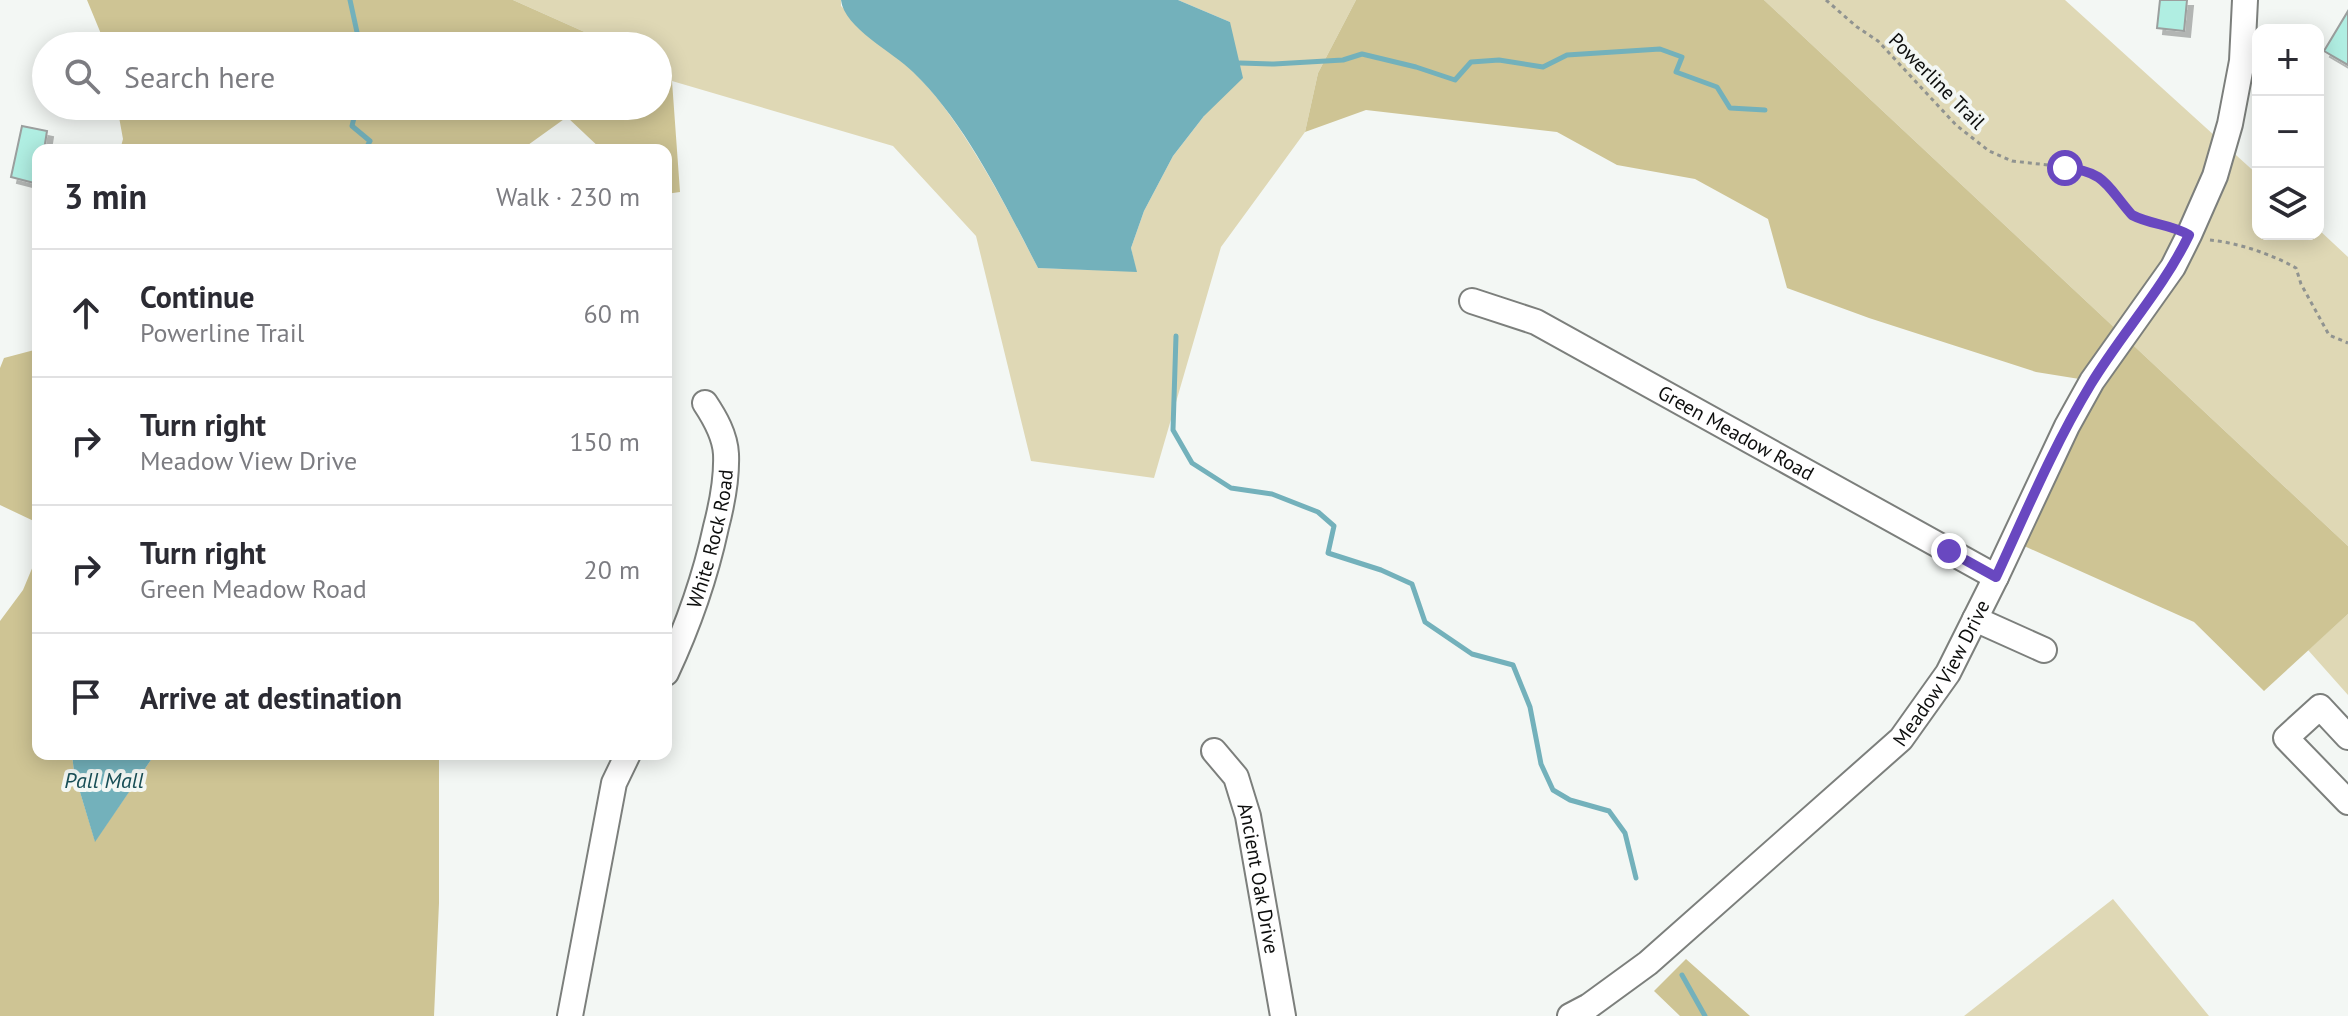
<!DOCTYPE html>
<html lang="en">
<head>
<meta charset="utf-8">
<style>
  body { margin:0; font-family:"PT Sans",sans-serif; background:#f7f7f7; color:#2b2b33 }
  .controls { position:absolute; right:24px; top:24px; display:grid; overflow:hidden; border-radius:16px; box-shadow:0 4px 20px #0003 }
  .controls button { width:72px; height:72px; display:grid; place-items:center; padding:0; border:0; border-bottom:2px solid #e1e1e2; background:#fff; color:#2b2b33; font:40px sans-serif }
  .stop { position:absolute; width:24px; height:24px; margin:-18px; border:6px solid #6948c0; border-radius:50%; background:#fff }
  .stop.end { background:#6948c0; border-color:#fff; box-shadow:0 2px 8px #0008 }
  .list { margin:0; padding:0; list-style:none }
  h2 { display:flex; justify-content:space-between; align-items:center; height:104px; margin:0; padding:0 32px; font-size:34px }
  h2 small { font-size:26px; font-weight:400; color:#7c7c81 }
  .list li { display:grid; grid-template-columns:52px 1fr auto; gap:24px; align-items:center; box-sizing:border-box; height:128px; padding:0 32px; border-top:2px solid #e1e1e2 }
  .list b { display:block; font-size:30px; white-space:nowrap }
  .list p { margin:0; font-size:26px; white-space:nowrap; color:#7c7c81 }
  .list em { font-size:26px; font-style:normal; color:#7c7c81 }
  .icon { flex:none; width:44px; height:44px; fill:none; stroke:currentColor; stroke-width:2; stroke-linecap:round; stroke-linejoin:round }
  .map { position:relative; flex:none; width:2348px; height:1016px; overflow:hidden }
  .search { position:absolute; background:#fff; box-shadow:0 4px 20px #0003; left:32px; top:32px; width:640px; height:88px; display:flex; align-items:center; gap:20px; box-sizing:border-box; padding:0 28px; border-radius:44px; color:#7c7c81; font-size:30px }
  .panel { position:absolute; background:#fff; box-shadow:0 4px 20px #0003; left:32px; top:144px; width:640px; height:616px; border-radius:16px }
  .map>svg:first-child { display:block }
</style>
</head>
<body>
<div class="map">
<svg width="2348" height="1016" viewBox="0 0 2348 1016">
  <defs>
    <filter id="shadow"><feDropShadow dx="6" dy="6" stdDeviation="0" flood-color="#0004"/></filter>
  </defs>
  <rect width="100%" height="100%" fill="#f3f7f4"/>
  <path fill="#dfd8b5" d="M513 0H841V6C873 36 910 64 938 99 978 151 1008 210 1038 268L1136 271 1131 248 1144 211 1173 156 1204 116 1230 22 1178 0H1356L1318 73 1305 132 1221 247 1154 478 1031 461 976 236 893 146 672 81 663 65 658 63V46H616Z
    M1764 0H2065L2258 175V234H2318V229L2348 257V546Z
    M2348 614V695L2308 650Z
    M2113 899 2209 1016H1964Z"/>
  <path fill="#cec494" d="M87 0H513L616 46H106Z
    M1356 0H1764L2348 546V614L2264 691 2194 622 2013 541 2092 381 2036 372 1869 318 1787 288 1768 219 1695 179 1617 165 1557 132 1366 110 1305 132 1318 73Z
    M658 63 663 65 672 81 680 192 666 194V150H602L567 117 521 150H120L123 139 117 106H658Z
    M38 349V523L0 505V368L4 358Z
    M38 554V754H72L74 772 95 841 155 754H439V903L434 1016H0V621L23 590Z
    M1686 959 1750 1016H1680L1654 991Z"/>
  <path fill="#73b1bb" d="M841 0H1178L1230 22 1243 78 1204 116 1173 156 1144 211 1131 248 1137 272 1038 268C1004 203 966 123 913 72 893 52 844 28 841 0Z
    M72 754H155L95 842 74 772Z"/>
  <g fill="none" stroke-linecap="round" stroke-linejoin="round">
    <path stroke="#73b1bb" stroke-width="5" d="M350 0 360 46
      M112 42 133 46
      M191 46 202 39 260 46
      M263 46 289 39 342 43 359 37
      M1240 63 1274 64 1343 60 1362 54 1416 67 1455 80 1471 62 1499 60 1543 67 1567 55 1660 49 1682 57 1676 72 1717 87 1730 108 1765 110
      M357 106 352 126 370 141 365 150
      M1176 336 1173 430 1192 463 1231 488 1272 494 1318 512 1334 526 1328 553 1381 570 1412 584 1425 622 1472 654 1513 665 1530 707 1541 764 1553 790 1570 800 1609 811 1625 833 1636 878
      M1682 975 1705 1016"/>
  </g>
  <path fill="#b0eee2" stroke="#9b9f9e" stroke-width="2" filter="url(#shadow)" d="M2160 0H2187L2184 31 2157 28Z
    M2348 11V65L2324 51Z
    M22 126 47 131 44 150H38V184L11 177Z"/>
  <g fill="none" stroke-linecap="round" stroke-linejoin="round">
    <defs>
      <g id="minor">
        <path id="s1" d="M1472 301 1536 322 1996 577"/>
        <path d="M1975 619 2044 650"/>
        <path id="s2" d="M666 673C688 626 705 578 716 527 722 504 727 478 726 454 725 435 715 418 705 403"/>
        <path d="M2348 737 2320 707 2286 738 2348 802"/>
        <path id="s3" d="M1214 751 1236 777 1248 816 1283 1016"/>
        <path d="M570 1016 614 783 628 754"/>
        <path id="s4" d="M1570 1016 1589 1006 1648 963 1901 739 1948 673 1996 577 2067 426 2092 381 2173 267 2189 235 2215 176 2230 124 2242 61 2245 0"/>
      </g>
    </defs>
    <use href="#minor" stroke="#7c7f7c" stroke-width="28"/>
    <path stroke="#909390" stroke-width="3" stroke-dasharray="4 4" stroke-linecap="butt" d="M1826 0 1857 27 1878 41 1956 125 1989 151 2012 161 2084 169 2098 176 2132 215 2156 225 2170 226
      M2210 240C2239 243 2271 254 2296 268L2301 284 2329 335 2348 343"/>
    <use href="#minor" stroke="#fff" stroke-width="24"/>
  </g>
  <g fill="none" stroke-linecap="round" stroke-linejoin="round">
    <path stroke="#6948c0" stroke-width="10" d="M1949 551 1996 577C2026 512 2054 445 2091 384 2122 333 2163 289 2189 235 2171 224 2151 225 2132 215 2107 187 2106 171 2065 168"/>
  </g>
  <g text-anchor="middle" stroke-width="8" stroke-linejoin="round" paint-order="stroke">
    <g font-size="20" fill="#0d0e0d" stroke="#f3f7f4">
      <text transform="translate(1937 81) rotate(45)" y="7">Powerline Trail</text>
      <text dy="7" stroke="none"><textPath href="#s1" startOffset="296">Green Meadow Road</textPath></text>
      <text dy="7" stroke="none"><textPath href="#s2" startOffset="142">White Rock Road</textPath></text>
      <text dy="7" stroke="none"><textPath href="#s4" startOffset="510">Meadow View Drive</textPath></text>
      <text dy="7" stroke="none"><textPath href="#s3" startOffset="138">Ancient Oak Drive</textPath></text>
    </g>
    <g font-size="22" font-style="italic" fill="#194f57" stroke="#f3f7f4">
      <text x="104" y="788">Pall Mall</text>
    </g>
  </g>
</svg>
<div class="controls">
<button>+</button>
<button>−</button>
<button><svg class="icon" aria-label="layers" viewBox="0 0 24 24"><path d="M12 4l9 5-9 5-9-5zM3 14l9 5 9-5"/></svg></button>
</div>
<div class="stop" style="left:2065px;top:168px"></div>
<div class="stop end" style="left:1949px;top:551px"></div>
<div class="search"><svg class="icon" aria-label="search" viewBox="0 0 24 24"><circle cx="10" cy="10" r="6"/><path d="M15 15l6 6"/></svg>Search here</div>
<section class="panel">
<h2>3 min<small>Walk · 230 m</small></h2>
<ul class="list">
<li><svg class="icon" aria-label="ahead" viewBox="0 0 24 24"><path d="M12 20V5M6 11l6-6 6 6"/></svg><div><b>Continue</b><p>Powerline Trail</p></div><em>60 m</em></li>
<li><svg class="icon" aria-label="right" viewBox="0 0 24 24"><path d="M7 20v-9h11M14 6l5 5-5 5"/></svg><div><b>Turn right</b><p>Meadow View Drive</p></div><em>150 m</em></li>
<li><svg class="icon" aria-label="right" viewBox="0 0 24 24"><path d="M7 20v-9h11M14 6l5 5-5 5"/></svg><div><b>Turn right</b><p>Green Meadow Road</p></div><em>20 m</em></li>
<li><svg class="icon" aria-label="arrive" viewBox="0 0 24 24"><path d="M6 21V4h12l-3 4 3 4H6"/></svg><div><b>Arrive at destination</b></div></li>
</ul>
</section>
</div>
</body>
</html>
